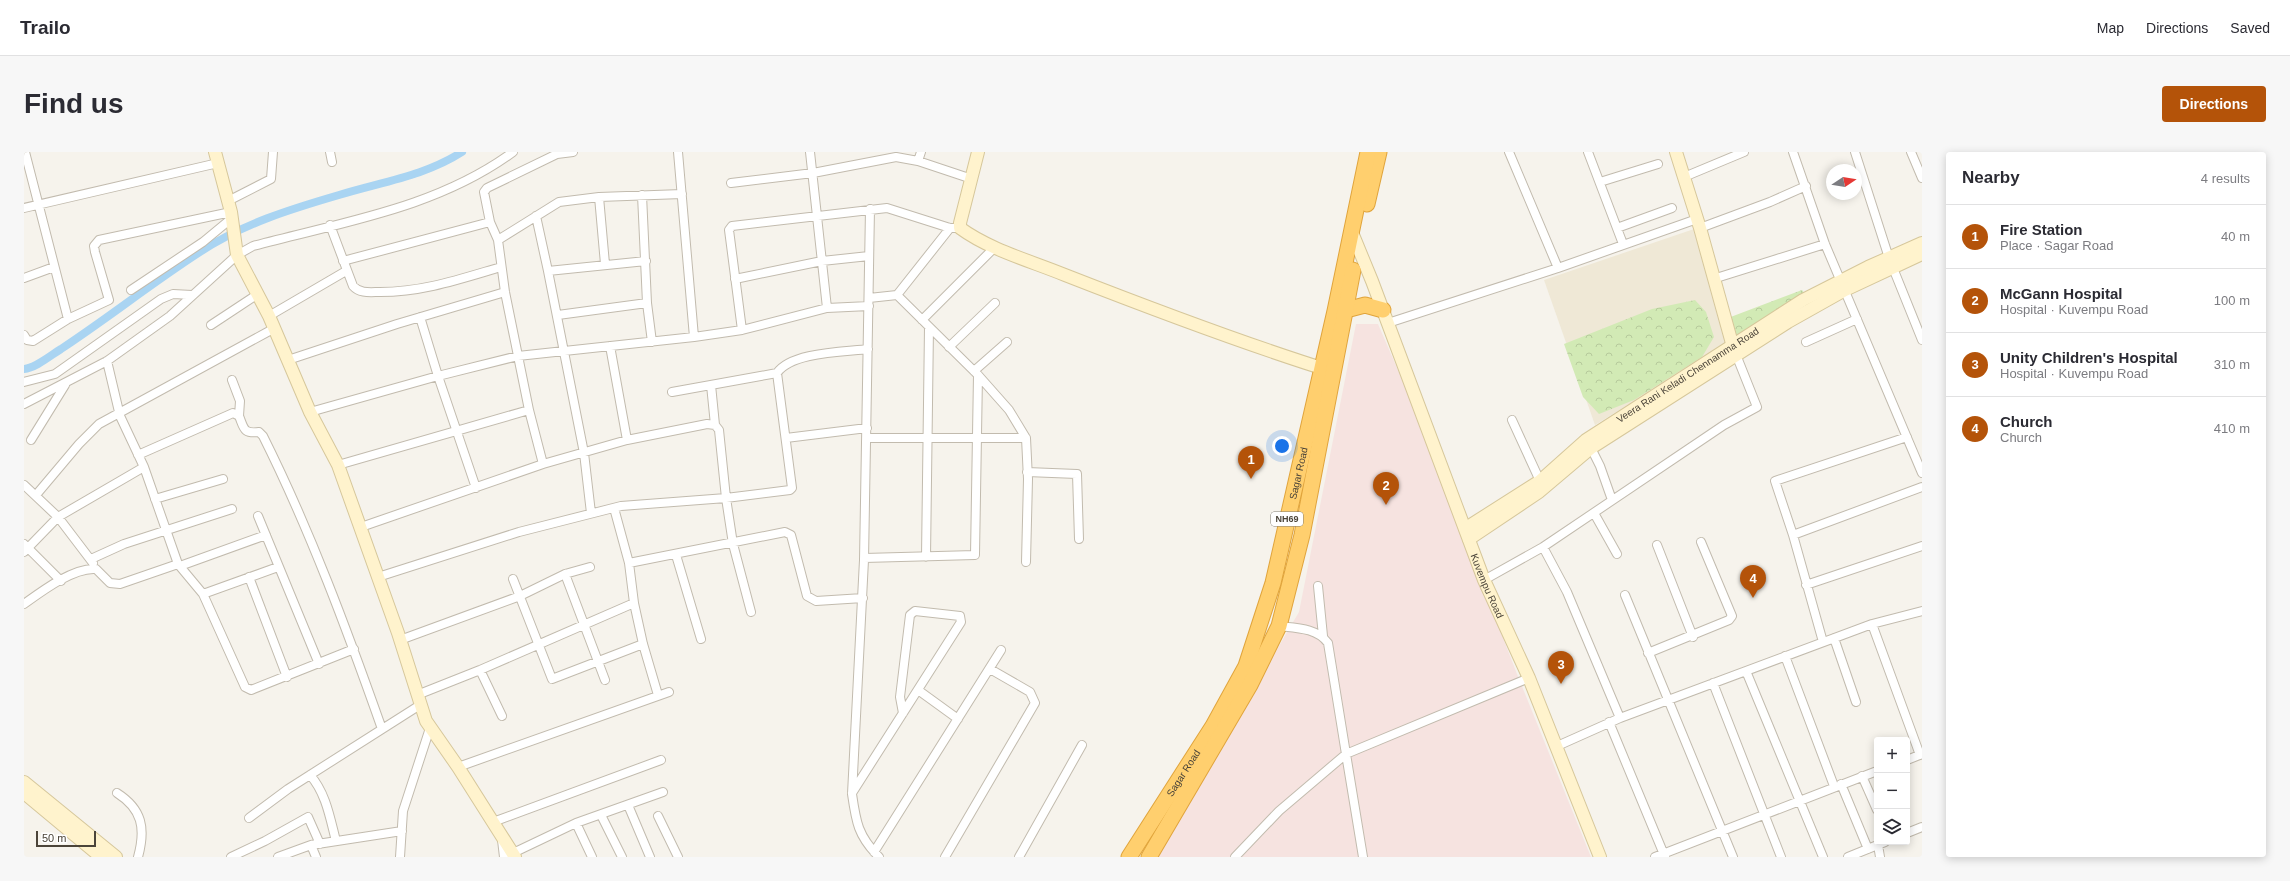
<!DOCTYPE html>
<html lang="en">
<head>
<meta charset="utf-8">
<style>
  body { margin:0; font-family:Helvetica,sans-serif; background:#f7f7f7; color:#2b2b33 }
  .controls { position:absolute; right:12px; bottom:12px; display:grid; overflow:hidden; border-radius:4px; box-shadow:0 2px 10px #0003 }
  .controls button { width:36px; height:36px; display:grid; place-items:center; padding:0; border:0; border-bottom:1px solid #e1e1e2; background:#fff; color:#2b2b33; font:20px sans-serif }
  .compass { position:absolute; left:1802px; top:12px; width:36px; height:36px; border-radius:50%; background:#fff; box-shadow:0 2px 10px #0003; rotate:78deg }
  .scale { position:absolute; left:12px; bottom:10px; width:60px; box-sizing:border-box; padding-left:4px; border:2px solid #4b4439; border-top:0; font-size:11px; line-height:14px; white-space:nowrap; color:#4b4439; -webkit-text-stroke:3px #fff; paint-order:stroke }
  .you { position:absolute; left:1258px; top:294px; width:14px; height:14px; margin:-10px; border:3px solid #fff; border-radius:50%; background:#1a73e8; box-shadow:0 0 0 6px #1a73e833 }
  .badge { display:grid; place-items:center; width:26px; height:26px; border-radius:50%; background:#b45309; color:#fff; font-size:13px; font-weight:700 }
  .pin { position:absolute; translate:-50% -33px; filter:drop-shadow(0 1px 2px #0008) }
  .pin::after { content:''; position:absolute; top:21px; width:14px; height:12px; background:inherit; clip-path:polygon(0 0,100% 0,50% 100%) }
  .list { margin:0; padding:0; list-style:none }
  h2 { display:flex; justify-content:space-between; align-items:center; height:52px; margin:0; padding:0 16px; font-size:17px }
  h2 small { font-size:13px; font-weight:400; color:#7c7c81 }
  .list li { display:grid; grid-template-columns:26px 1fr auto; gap:12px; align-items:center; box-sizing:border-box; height:64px; padding:0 16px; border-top:1px solid #e1e1e2 }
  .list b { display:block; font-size:15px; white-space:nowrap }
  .list p { margin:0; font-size:13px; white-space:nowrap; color:#7c7c81 }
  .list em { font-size:13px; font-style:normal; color:#7c7c81 }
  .icon { flex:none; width:22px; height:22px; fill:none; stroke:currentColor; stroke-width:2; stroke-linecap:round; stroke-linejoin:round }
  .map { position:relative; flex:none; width:1898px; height:705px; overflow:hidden; border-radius:4px }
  header { display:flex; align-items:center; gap:24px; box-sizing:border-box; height:56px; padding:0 20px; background:#fff; border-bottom:1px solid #e1e1e2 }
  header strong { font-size:19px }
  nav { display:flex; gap:22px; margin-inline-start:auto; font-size:14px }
  .intro { display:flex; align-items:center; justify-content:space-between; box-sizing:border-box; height:96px; padding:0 24px }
  h1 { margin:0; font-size:28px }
  .button { padding:10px 18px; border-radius:4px; background:#b45309; color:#fff; font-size:14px; font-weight:700 }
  main { display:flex; gap:24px; padding:0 24px }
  aside { flex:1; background:#fff; border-radius:4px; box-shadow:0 2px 10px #0003 }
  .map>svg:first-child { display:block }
</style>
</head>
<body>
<header>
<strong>Trailo</strong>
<nav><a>Map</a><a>Directions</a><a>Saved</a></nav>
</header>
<div class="intro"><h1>Find us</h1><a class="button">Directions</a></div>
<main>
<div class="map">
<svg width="1898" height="705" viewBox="0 0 1898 705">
  <defs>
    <pattern id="park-crowns" width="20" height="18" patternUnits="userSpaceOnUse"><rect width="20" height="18" fill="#d2eab5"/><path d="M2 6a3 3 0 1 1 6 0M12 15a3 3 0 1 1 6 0" fill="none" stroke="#b6ca9c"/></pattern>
  </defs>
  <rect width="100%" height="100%" fill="#f6f3ec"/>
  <path fill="#efe8d6" d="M1673 76 1704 191 1571 273 1520 128Z"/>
  <path fill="#f6e3e0" d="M1332 172H1354L1386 246 1493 522 1567 705H1130L1275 460Z"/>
  <path fill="url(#park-crowns)" d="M1778 138 1781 142 1711 187 1704 166Z
    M1671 148 1682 160 1690 185 1678 205 1610 248 1575 262 1559 245 1540 192 1628 157Z"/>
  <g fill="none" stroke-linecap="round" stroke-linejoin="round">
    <path stroke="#a9d4f2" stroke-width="8" d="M0 217C12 216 27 203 37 197 84 166 128 131 176 100 218 72 267 57 315 43 357 30 401 24 438 0"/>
    <defs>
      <path id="street" d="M1 0 44 167
        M306 0 308 10
        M654 0 670 185
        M786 0 803 156
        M1485 0 1534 116
        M1564 0 1599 92
        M1769 0 1801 92 1898 321
        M1831 0 1865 106
        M1887 0 1898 26
        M894 9 897 0
        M1660 25 1720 0
        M1576 30 1634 12
        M707 31 789 21 872 5 894 9 948 27
        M618 43 623 151 628 190
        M575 45 581 112
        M204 49 247 27 249 0
        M0 56 194 11
        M846 57 840 408 828 642C832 670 834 684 855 705
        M512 64 524 119
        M306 73 329 134C336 142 347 140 356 140 399 140 436 127 477 115
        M1593 76 1648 56
        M1676 76 1746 50 1782 34
        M474 88 535 50 575 45 658 42
        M319 109 466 70
        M1869 116 1898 188
        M0 126 30 115
        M711 127 798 109 845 104
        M1689 127 1801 92
        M107 138 179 90 208 66
        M873 143 954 223 985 258 1002 286 1004 327 1002 410
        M845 146 873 143 926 76
        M534 163 623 151
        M245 164 322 119
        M396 165 414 224 452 336
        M898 168 971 95
        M1364 171 1534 116 1673 67
        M187 173 234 142
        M718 178 705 78 708 74 863 56 926 76H936
        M0 183 3 188 9 189 44 167 85 148 71 100 70 94 75 88 207 60
        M1782 190 1833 167
        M586 194 603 288
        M925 195 971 151
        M264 208 373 172 481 140
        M83 209 96 264 120 315 154 412 179 442 221 535 227 538 330 497
        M950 219 983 190
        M753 221C767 200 820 200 844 197
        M208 228 216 249 215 264
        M0 230 31 222 137 147 149 142 168 143
        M687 233 691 273 695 278 702 346 709 392 727 460
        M0 252 83 209 146 164 213 103 229 94C318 70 413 56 489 0
        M286 260 414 224 494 204 670 185 718 178 803 156 845 154
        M1488 268 1516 329
        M762 286 843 276
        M843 286H1002
        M7 288 41 233
        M1565 292 1576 314 1588 348
        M114 303 209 261 215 264C220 276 219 282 235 280L239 284C286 378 323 478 358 577
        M519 312 505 258 481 140 474 88 466 70 460 40 463 36 533 2 549 0
        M314 313 505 258
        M1003 320 1053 322 1055 387
        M0 333 34 365 69 411
        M12 343 55 292 75 272 249 177
        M131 347 199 327
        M590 356 605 411 610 451 619 492 634 543
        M567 361 560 301 524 119 622 109
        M1570 361 1593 402
        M234 364 295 512
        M337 375 519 312 603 288 683 272 691 273
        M1769 383 1898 335
        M0 392 37 429
        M1633 393 1669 485
        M1519 395 1543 440 1596 566
        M0 400 34 365 120 315
        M652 403 677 487
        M902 405 905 175
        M840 406 951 403 954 223
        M67 407 100 392 208 357
        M605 411 761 380 767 383 783 444 792 449 839 446
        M156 414 242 383
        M541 422 581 528
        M225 425 263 525
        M354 425 495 380 597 354 702 346 766 338 768 336 753 221 648 240
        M489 427 528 527 619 492
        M1460 428 1519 395 1700 273 1733 255 1711 200
        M1782 433 1898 394
        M1294 434 1299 484
        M179 442 254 415
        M1601 443 1709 705
        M0 452C18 439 50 415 72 417L86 431 96 432 154 412
        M1848 472 1896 603
        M1810 486 1832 550
        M376 488 496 444 541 422 566 415
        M1799 490 1769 383 1751 329 1883 285
        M1624 501 1705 468 1708 464 1677 390
        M1761 504 1810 634
        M456 518 478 564
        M1722 519 1799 705
        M1689 531 1757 705
        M894 538 934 567
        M393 543 456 518 610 451
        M1585 570 1641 705
        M1531 595 1596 566 1848 472 1898 459
        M1883 608 1898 602
        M434 615 645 540
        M286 623C302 641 306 666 312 689
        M1838 624 1853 658
        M1817 632 1844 697
        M93 641C118 657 122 676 114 705
        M828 641 937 470 936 464 891 459 886 463 876 545 879 561
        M604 653 626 705
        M577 663 598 705
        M634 664 654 705
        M225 666 264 637 396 553
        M469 670 637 608
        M552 671 568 705
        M1883 681 1898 675
        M478 688 480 705
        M287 693 292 705
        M1854 693 1856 705
        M850 700 977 498
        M489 701 552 671 639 640
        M207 705 241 689 284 665 296 692
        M254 705 287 693 378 679
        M376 705 379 659 406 576
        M921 705 1011 551 1006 540 966 517
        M995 705 1058 593
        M1211 705 1255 659 1322 602 1304 491C1293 476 1273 476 1255 474
        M1339 705 1322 602 1505 526
        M1631 705 1853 619
        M1824 705 1861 690"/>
      <g id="secondary">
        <path d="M191 0 207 60 213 103 245 164 286 260 314 313 374 481 402 569 434 615 491 705"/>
        <path d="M954 0 936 71V76C966 98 1007 109 1041 123 1128 157 1217 191 1307 219"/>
        <path d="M1652 0 1676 76 1709 195"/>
        <path id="s1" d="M1327 78 1348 129 1460 428 1505 526 1576 705"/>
        <path id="s2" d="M1442 376 1516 329 1562 288 1779 148 1844 115 1898 91"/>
        <path d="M1445 387 1515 340 1567 296 1764 170 1821 138 1898 102"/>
        <path d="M0 630 92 705"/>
        <path d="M0 641 77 705"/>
      </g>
      <g id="highway">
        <path d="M1343 52 1355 0"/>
        <path d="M1322 158 1341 153 1359 158"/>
        <path id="s3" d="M1105 705 1189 574 1222 514 1249 431 1311 159 1344 0"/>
        <path d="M1125 705 1226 533 1255 474 1278 383 1329 118"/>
      </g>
    </defs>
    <use href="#street" stroke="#c2bbae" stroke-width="10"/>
    <use href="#secondary" stroke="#d6c79b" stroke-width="14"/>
    <use href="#highway" stroke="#e0a43c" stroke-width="17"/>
    <use href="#street" stroke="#fff" stroke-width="8"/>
    <use href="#secondary" stroke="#fff3cd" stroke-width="12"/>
    <use href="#highway" stroke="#ffcf6e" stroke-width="15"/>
  </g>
  <g text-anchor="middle" stroke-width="3.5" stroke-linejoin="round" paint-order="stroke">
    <rect fill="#fff" stroke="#817c74" stroke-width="1" x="1247" y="360" width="32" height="14" rx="3"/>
    <g font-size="9" font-weight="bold" fill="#4b4439">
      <text x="1263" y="370">NH69</text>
    </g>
    <g font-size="10" fill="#4b4439" stroke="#fff">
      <text dy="4" stroke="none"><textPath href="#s2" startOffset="270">Veera Rani Keladi Chennamma Road</textPath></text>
      <text dy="4" stroke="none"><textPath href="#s3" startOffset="424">Sagar Road</textPath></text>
      <text dy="4" stroke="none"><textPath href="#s1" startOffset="381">Kuvempu Road</textPath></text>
      <text dy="4" stroke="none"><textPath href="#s3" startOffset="100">Sagar Road</textPath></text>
    </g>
  </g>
</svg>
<div class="controls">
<button>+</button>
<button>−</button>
<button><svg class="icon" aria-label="layers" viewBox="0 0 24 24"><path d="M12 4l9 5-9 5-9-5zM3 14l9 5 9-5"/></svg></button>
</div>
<svg class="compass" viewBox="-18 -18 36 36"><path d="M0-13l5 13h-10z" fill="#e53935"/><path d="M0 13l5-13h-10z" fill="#7c7c81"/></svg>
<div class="scale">50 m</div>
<div class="you"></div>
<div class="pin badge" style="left:1227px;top:327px">1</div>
<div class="pin badge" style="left:1362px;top:353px">2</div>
<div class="pin badge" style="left:1537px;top:532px">3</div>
<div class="pin badge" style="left:1729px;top:446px">4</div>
</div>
<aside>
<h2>Nearby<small>4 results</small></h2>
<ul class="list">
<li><span class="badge">1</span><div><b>Fire Station</b><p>Place · Sagar Road</p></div><em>40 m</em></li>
<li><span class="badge">2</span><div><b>McGann Hospital</b><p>Hospital · Kuvempu Road</p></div><em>100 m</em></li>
<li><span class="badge">3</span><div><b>Unity Children's Hospital</b><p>Hospital · Kuvempu Road</p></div><em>310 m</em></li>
<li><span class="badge">4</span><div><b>Church</b><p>Church</p></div><em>410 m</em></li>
</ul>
</aside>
</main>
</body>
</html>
